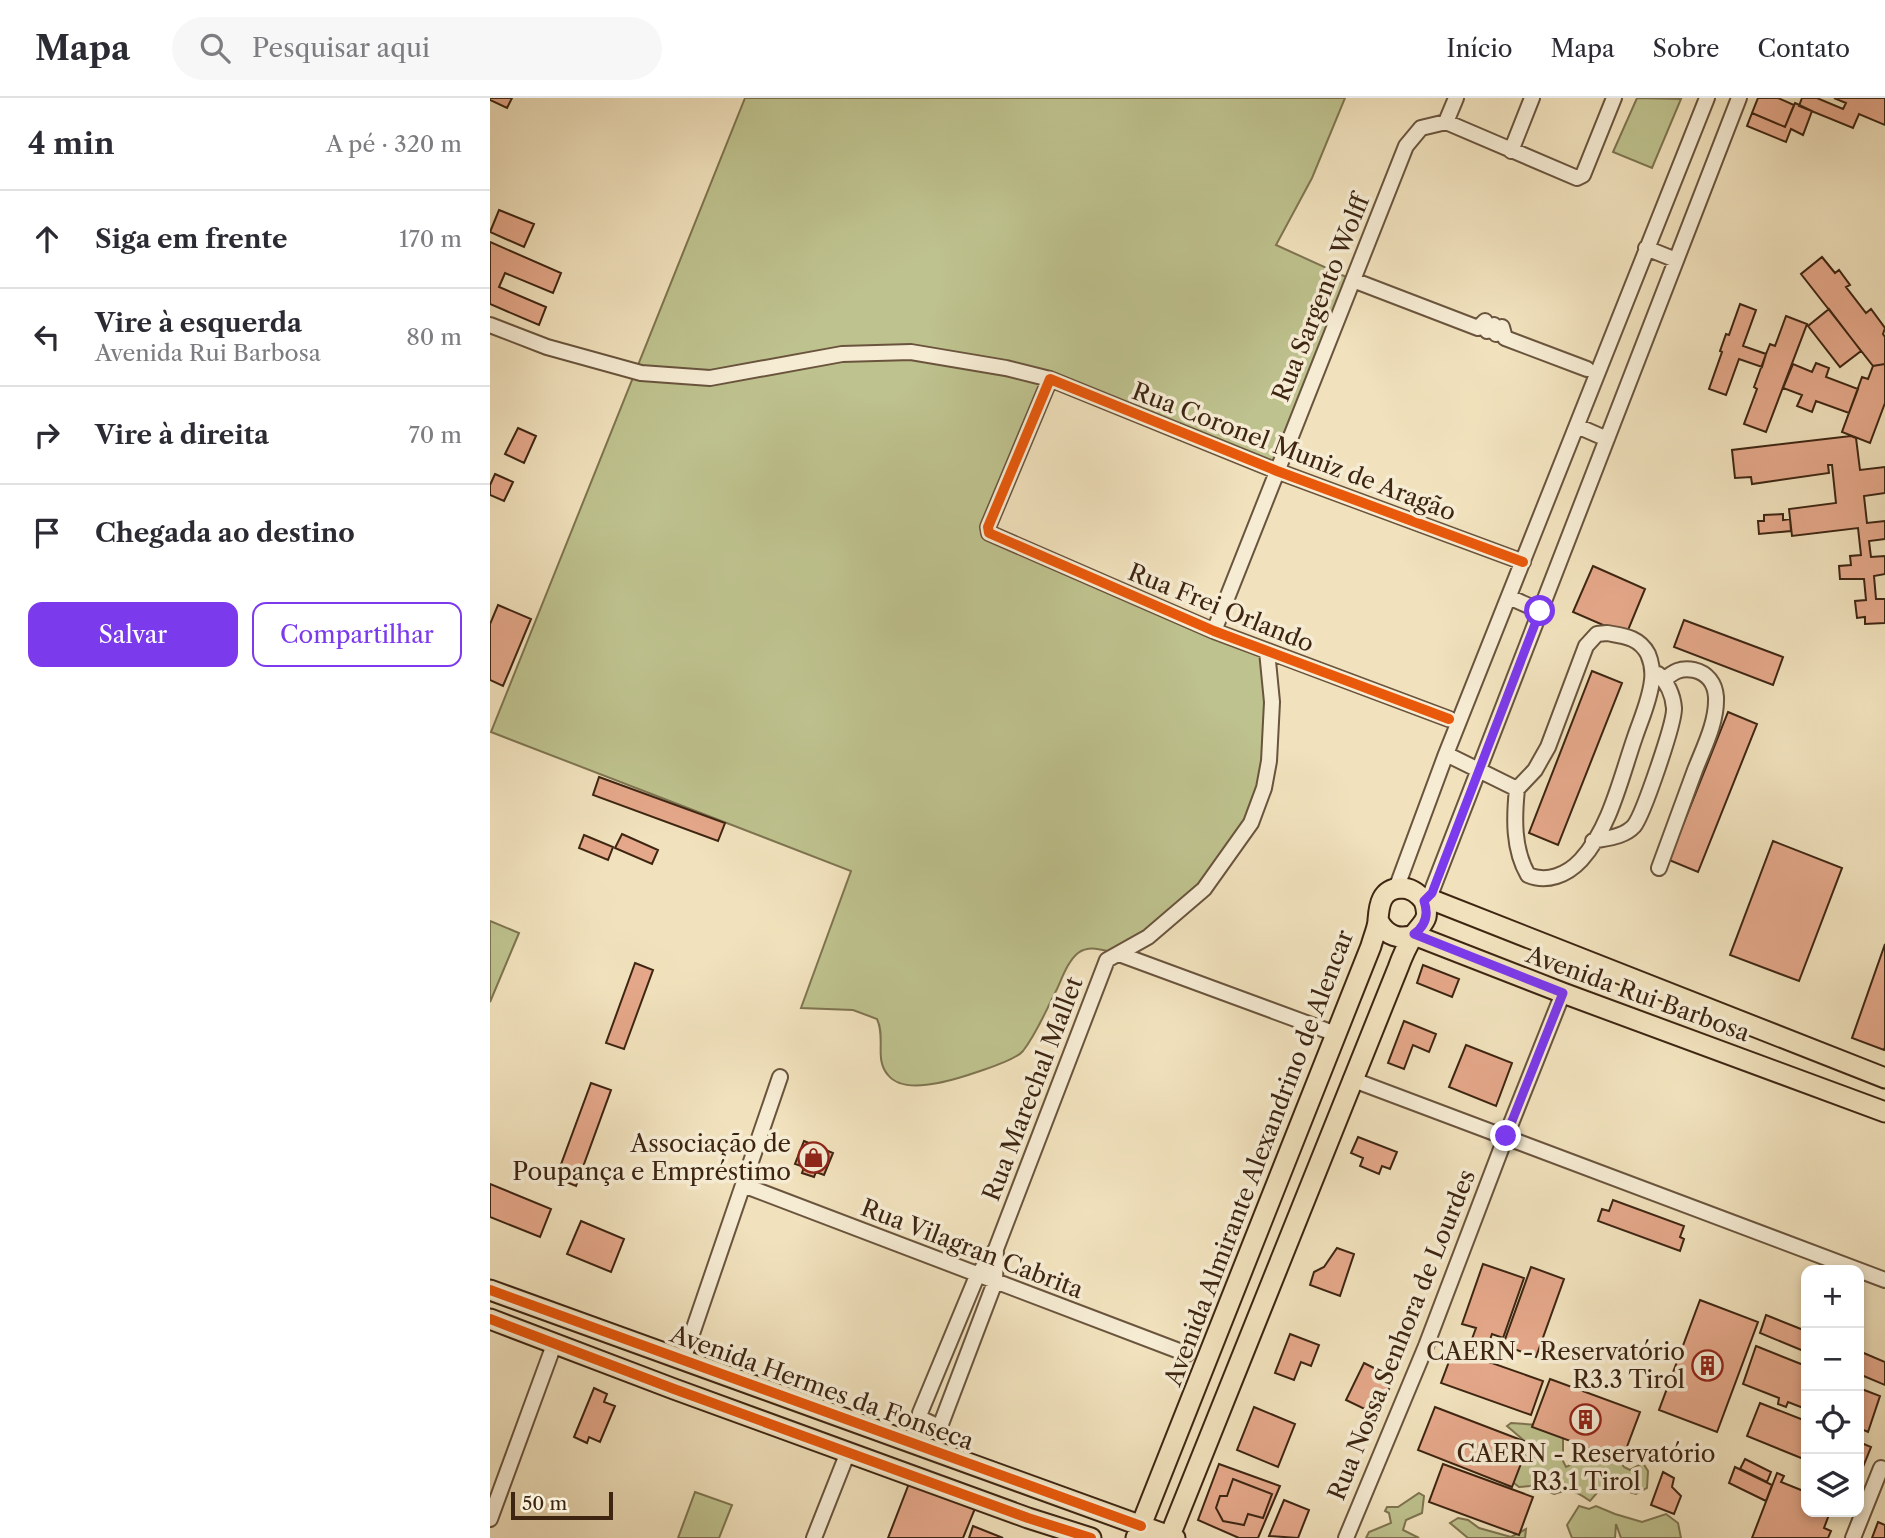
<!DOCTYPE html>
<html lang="pt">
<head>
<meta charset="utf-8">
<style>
  body { margin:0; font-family:"Libre Caslon Text",serif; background:#f7f7f7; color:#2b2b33 }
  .controls { position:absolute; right:21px; bottom:21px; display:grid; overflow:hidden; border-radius:14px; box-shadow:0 4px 10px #0003 }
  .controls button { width:63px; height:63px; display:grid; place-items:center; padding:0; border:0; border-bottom:2px solid #e1e1e2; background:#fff; color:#2b2b33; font:35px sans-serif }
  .scale { position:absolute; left:21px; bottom:18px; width:102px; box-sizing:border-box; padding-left:7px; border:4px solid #3d2512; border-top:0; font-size:19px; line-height:24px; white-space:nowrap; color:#3d2512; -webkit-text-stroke:5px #f6ecd4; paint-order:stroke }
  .stop { position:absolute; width:21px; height:21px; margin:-16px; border:5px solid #7c3aed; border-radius:50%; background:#fff }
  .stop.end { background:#7c3aed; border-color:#fff; box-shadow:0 2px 7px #0008 }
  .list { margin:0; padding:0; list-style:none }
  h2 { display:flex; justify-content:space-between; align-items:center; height:91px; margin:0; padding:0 28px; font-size:30px }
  h2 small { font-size:23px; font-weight:400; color:#7c7c81 }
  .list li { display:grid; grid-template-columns:46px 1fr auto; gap:21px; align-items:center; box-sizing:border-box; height:98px; padding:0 28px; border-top:2px solid #e1e1e2 }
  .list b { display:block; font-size:26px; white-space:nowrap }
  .list p { margin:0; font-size:23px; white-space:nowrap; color:#7c7c81 }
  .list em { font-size:23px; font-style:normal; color:#7c7c81 }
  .actions { display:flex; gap:14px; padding:21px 28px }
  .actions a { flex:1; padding:16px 0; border:2px solid #7c3aed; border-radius:14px; text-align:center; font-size:24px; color:#7c3aed }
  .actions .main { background:#7c3aed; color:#fff }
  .icon { flex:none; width:38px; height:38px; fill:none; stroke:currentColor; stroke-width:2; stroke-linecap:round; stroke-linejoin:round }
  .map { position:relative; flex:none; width:1395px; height:1440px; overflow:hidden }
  header { display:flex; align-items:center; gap:42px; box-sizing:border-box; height:98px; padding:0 35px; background:#fff; border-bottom:2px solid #e1e1e2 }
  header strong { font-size:33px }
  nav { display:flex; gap:38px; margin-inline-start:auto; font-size:24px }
  .search { width:490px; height:63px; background:#f7f7f7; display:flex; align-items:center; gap:18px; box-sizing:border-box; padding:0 24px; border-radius:38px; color:#7c7c81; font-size:26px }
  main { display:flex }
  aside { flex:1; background:#fff }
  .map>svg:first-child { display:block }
</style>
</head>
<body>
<header>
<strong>Mapa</strong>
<div class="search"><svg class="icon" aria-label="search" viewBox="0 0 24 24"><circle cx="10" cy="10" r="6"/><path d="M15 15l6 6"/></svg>Pesquisar aqui</div>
<nav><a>Início</a><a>Mapa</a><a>Sobre</a><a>Contato</a></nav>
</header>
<main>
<aside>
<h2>4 min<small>A pé · 320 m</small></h2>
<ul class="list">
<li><svg class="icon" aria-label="ahead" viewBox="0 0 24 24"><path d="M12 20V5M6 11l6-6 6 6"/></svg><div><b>Siga em frente</b></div><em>170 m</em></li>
<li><svg class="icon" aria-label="left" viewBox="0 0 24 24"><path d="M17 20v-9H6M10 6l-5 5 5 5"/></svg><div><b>Vire à esquerda</b><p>Avenida Rui Barbosa</p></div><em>80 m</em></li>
<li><svg class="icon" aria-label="right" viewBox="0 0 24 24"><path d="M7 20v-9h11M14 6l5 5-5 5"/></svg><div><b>Vire à direita</b></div><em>70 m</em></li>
<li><svg class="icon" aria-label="arrive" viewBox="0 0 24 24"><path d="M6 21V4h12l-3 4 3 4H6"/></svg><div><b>Chegada ao destino</b></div></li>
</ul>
<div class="actions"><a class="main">Salvar</a><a>Compartilhar</a></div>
</aside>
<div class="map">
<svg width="1395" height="1440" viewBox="0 0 1395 1440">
  <rect width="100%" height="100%" fill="#f1e2bd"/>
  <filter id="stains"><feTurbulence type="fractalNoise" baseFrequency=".00286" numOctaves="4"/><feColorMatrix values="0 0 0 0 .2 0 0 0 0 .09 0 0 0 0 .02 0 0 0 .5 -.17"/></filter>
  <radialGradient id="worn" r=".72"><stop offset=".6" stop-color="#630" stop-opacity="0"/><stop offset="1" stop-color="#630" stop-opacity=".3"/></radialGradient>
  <path fill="#bec28e" stroke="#7e7450" stroke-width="2" d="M255 0H855L822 80 786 147 863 182 787 373 560 281 498 429 777 553 774 690 734 765 629 856C617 853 600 846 588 855 578 863 572 880 567 891 556 912 547 935 533 953 524 964 464 982 448 985 433 988 409 991 398 977 384 961 396 940 387 921L363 912 311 910 361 773 1 634Z
    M1147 0 1191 1 1162 70 1123 54Z
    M0 823 29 835 0 904Z
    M1021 1325 1048 1327 1073 1335V1363L1076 1369 1087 1364 1090 1353 1103 1343 1124 1355 1134 1369 1140 1372 1153 1365 1158 1373 1157 1390 1146 1396 1132 1392C1127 1380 1120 1373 1106 1374L1114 1387 1100 1403C1086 1393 1080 1390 1064 1396L1049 1390V1384L1045 1382 1041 1388 1029 1389 1020 1382 1030 1357 1042 1359 1052 1358 1017 1328Z
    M205 1394 242 1407 229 1440H188Z
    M929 1395 934 1398 932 1415 916 1422 913 1432 929 1440H876L879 1434 901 1425 899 1415 895 1413 897 1409H908Z
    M1089 1408 1099 1411 1106 1408 1125 1416 1152 1424 1176 1416 1188 1425 1191 1440H1131L1126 1426 1125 1440H1082L1077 1427Z
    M968 1420 978 1422 989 1430 1021 1439 1036 1431 1035 1440H978L960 1425Z"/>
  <path fill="#e5a88a" stroke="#3d2512" stroke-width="2" d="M0 0H22L17 10 0 2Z
    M1268 0H1288L1304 7 1295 29 1262 15Z
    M1312 0H1327L1353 11 1356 5 1344 0H1395V27L1369 16 1363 30 1309 8Z
    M1305 5 1322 13 1313 37 1301 31 1296 44 1257 28 1262 15 1295 29Z
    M9 112 44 126 34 149 0 134Z
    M0 144 71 175 63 195 15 175 9 189 56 209 49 227 0 206Z
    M1332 159 1345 175 1349 172 1360 187 1356 189 1376 215 1381 211 1395 230 1393 236 1395 239V266L1383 268 1311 176Z
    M1250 206 1266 212 1253 248 1276 256 1272 269 1249 261 1236 297 1219 291 1232 254 1230 253 1236 236 1239 237Z
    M1339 211 1371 253 1350 269 1318 228Z
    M1296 218 1317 226 1276 334 1254 326 1267 291 1264 289 1276 256 1280 246 1285 248Z
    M1326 265 1339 270 1336 279 1368 291 1359 315 1326 303 1322 314 1307 308 1312 297 1293 290 1303 266 1322 274Z
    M1395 266V305L1380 345 1352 334 1372 279 1378 281 1383 268Z
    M28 330 46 338 34 365 15 356Z
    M1361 338 1366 340 1370 372 1395 369V395L1374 398 1377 425 1395 423V441L1379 443 1381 459 1395 458V476L1384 478 1386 501H1395V525L1375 526V519L1367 520 1365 503 1376 502 1374 481H1350L1349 468 1361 467 1360 458 1371 457 1368 430 1302 438 1299 411 1346 405 1342 367H1338L1339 375 1262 386 1261 379 1245 380 1242 352Z
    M5 376 23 384 14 403 0 397V387Z
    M1293 416V422L1300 421 1301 433 1269 436 1268 423H1274V417Z
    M1103 468 1155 491 1136 537 1083 514Z
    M8 507 41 521 13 588 0 582V526Z
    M1194 522 1293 559 1283 587 1184 549Z
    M1102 573 1132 585 1068 747 1039 735Z
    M1238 614 1267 626 1208 774 1179 762Z
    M109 679 235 725 228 743 103 697Z
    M132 736 168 752 162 766 125 750Z
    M94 737 123 749 118 762 89 750Z
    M1283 743 1352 770 1309 883 1240 857Z
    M1395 846V949L1394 952 1362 940Z
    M145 865 163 872 134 951 116 945Z
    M933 867 969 881 962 899 927 885Z
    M914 923 946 936 939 954 923 947 914 971 898 965Z
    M976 947 1022 965 1006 1008 959 989Z
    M101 985 121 992 86 1088 66 1080Z
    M868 1039 907 1054 900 1071 892 1068 889 1076 870 1068 873 1060 861 1055Z
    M314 1043 343 1055 334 1077 326 1074 324 1079 312 1075 314 1069 305 1066Z
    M0 1086 61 1111 50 1139 0 1119Z
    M1123 1102 1194 1128 1190 1139 1194 1141 1190 1153 1108 1123 1112 1111 1119 1113Z
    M91 1123 134 1141 121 1174 77 1156Z
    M847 1150 864 1156 850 1198 820 1187 824 1174 834 1169Z
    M993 1166 1034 1180 1013 1240 1002 1236 993 1262 1053 1283 1041 1317 951 1285 963 1253 976 1257 986 1230 972 1226Z
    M1041 1169 1074 1181 1046 1259 1013 1247Z
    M1210 1202 1268 1224 1227 1334 1169 1312Z
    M1276 1217 1316 1233V1254L1270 1235Z
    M800 1236 829 1247 821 1268 811 1264 804 1282 785 1275Z
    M1266 1248 1316 1268V1311L1298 1304 1296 1309 1288 1306 1289 1300 1253 1286Z
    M1369 1253 1395 1264V1287L1369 1276Z
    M874 1265 904 1280 887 1317 856 1302Z
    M1060 1281 1150 1314 1132 1362 1042 1329Z
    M104 1290 117 1296 114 1304 125 1308 110 1344 99 1339 97 1345 84 1339Z
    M1369 1290 1390 1298 1378 1334 1369 1330Z
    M1270 1305 1316 1323V1362L1257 1338Z
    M764 1309 805 1326 788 1369 747 1352Z
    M945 1309 1039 1345 1022 1389 928 1352Z
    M1369 1344 1381 1349 1369 1379Z
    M1255 1361 1281 1374 1277 1384 1250 1371Z
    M729 1366 790 1388 768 1440H749L708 1422Z
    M953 1366 1043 1399 1029 1437 939 1404Z
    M1245 1369 1282 1387 1276 1403 1239 1385Z
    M1173 1374 1184 1380 1182 1389 1191 1398 1184 1416 1161 1407Z
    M1287 1375 1294 1378 1291 1384 1316 1394V1414H1340L1334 1430 1341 1433 1338 1440H1262Z
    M743 1381 782 1396 773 1420 758 1416 754 1427 733 1423 726 1410 730 1398H737Z
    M420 1383 486 1408 473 1440H398Z
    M794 1402 819 1412 808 1440 779 1438Z
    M1388 1424 1395 1427V1440H1382Z
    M483 1428 513 1440H479Z"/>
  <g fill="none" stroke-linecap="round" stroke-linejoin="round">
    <defs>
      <path id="minor" d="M956 24 1087 80 1093 77 1124 0
        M956 24 966 0
        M1021 53 1042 0
        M1156 150 1186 162
        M863 182 988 230 995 223 997 233 1004 227 1006 236 1012 229 1015 240 1097 271
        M0 227 57 249 151 275 220 280 352 256 421 254 516 270 560 281 787 373 1033 464
        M560 281 498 429 499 435 724 533 959 621
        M1087 328 1117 341
        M1019 499 1050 513
        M724 533 916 48 931 30 956 24
        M1117 535C1134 538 1149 539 1158 556 1161 563 1163 574 1162 582 1160 602 1151 621 1145 639 1131 679 1120 730 1091 762 1077 777 1057 785 1038 777 1023 751 1024 720 1027 691L1045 672 1058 649 1096 548 1107 536Z
        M956 656 1027 691
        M1103 743C1117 740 1134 739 1144 728 1153 717 1185 624 1184 610 1183 597 1177 584 1168 576
        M1169 770C1181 737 1193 705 1205 672 1214 649 1227 624 1226 599 1225 585 1217 575 1204 572 1191 569 1183 574 1174 582
        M906 791 956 656 1217 0
        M934 803 941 795 1249 0
        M629 856 846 936
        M861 981 1395 1182
        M253 1087 697 1256
        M506 1151 505 1184 451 1326 447 1328 430 1320V1315L487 1178 506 1151 617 862 658 839 714 791 761 725 774 690 779 663 782 604 777 553
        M193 1262 290 979
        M0 1421 65 1244
        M324 1440 358 1354
        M856 1440 936 1248 1016 1038 1073 895
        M1363 1440 1391 1370"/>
      <path id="major" d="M889 824C897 838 909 842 924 837L1073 895 1395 1014
        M0 1192 685 1440
        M0 1221 184 1291 538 1420 601 1440
        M646 1440 881 848C883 840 888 829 888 822 889 807 891 791 911 790 921 790 928 795 934 803H945L1395 980
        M679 1440 908 870C912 859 917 848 923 838 932 824 941 823 934 803"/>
    </defs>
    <use href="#minor" stroke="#6a543d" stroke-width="18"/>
    <use href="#major" stroke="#3d2512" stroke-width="23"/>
    <use href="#minor" stroke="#f6ecd4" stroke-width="14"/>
    <use href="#major" stroke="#f1e2bd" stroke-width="19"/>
    <defs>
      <path id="cycleway" d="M959 621 724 533 499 435 498 429 560 281 787 373 1033 464
        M0 1192 651 1428
        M0 1221 184 1291 538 1420 601 1440"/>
    </defs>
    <use href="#cycleway" stroke="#f6ecd4" stroke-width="15"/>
    <use href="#cycleway" stroke="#e8590c" stroke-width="10"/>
  </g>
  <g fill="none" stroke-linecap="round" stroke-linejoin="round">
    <path stroke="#7c3aed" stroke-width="9" d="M1016 1038 1073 895 924 836C935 828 939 817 934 803L942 795 1050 513"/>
  </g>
  <defs>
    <symbol id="shop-ring" viewBox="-11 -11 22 22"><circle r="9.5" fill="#f6ecd4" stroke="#8f2418" stroke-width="1.5"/><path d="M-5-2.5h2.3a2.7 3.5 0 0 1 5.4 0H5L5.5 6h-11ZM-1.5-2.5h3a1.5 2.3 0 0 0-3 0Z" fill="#8f2418"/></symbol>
    <symbol id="building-ring" viewBox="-11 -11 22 22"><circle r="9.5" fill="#f6ecd4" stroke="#8f2418" stroke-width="1.5"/><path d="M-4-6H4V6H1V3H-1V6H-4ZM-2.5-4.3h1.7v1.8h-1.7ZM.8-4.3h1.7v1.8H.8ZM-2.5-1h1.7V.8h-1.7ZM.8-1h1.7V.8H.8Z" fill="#8f2418"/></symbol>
  </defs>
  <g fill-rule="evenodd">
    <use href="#shop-ring" x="306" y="1042" width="35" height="35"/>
    <use href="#building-ring" x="1200" y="1250" width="35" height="35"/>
    <use href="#building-ring" x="1078" y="1304" width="35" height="35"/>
  </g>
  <g text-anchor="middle" stroke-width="7" stroke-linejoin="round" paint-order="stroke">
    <g font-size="24" fill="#3d2512" stroke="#f6ecd4">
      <text transform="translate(831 200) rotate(-68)" y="8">Rua Sargento Wolff</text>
      <text transform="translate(804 354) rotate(21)" y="8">Rua Coronel Muniz de Aragão</text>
      <text transform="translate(731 510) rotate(22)" y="8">Rua Frei Orlando</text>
      <text transform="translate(1148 896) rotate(20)" y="8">Avenida Rui Barbosa</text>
      <text transform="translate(543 991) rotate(-69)" y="8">Rua Marechal Mallet</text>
      <text transform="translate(769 1060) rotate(-69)" y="8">Avenida Almirante Alexandrino de Alencar</text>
      <text transform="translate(482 1151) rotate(21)" y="8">Rua Vilagran Cabrita</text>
      <text transform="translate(912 1237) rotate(-68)" y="8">Rua Nossa Senhora de Lourdes</text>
      <text transform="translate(332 1290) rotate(20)" y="8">Avenida Hermes da Fonseca</text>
    </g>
    <g font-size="24" fill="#3d2512" stroke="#f6ecd4" text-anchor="end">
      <text x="301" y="1054">Associação de<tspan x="301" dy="28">Poupança e Empréstimo</tspan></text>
      <text x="1195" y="1262">CAERN - Reservatório<tspan x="1195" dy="28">R3.3 Tirol</tspan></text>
      <text x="1096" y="1364" text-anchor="middle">CAERN - Reservatório<tspan x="1096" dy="28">R3.1 Tirol</tspan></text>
    </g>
  </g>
  <rect width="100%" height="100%" filter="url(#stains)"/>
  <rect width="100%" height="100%" fill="url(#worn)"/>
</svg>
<div class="controls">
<button>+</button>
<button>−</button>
<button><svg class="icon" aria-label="locate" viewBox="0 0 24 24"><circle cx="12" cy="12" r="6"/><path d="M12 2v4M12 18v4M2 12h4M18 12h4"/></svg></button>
<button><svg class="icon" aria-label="layers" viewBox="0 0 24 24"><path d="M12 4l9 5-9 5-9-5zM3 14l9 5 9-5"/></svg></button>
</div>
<div class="scale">50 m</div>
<div class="stop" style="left:1050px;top:513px"></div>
<div class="stop end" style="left:1016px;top:1038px"></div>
</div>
</main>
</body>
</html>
